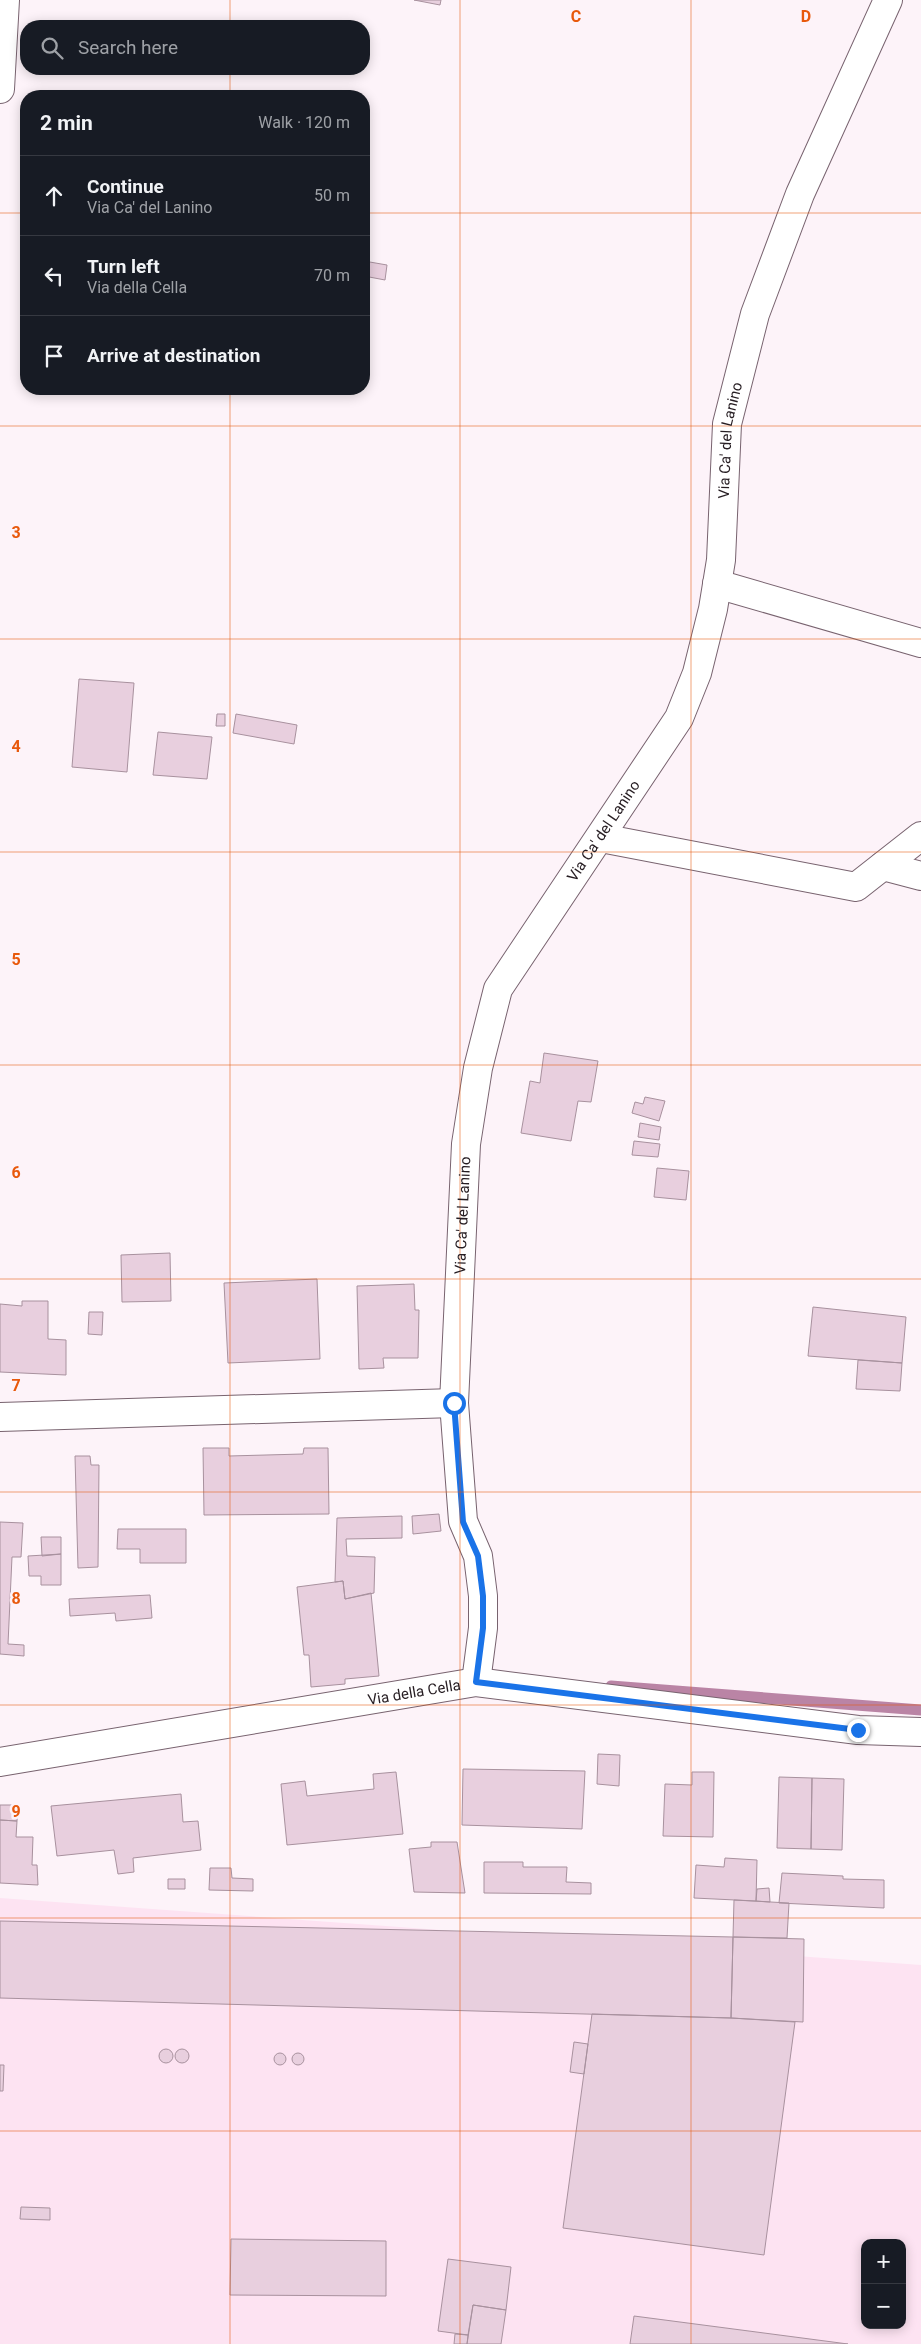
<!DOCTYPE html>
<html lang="en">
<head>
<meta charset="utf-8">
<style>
  body { margin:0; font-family:Roboto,sans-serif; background:#242831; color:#f1f3f6 }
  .controls { position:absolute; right:15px; bottom:15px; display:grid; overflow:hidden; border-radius:10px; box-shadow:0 2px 12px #0003 }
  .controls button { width:45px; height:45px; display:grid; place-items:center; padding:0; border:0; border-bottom:1px solid #363941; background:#171b24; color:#f1f3f6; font:25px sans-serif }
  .stop { position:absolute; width:15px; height:15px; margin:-11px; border:4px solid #1a73e8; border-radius:50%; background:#fff }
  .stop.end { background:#1a73e8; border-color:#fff; box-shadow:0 1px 5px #0008 }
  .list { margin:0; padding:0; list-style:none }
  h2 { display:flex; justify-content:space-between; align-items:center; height:65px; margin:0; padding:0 20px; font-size:21px }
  h2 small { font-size:16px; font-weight:400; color:#9ea1a6 }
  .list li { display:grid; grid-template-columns:32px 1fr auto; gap:15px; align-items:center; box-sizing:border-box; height:80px; padding:0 20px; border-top:1px solid #363941 }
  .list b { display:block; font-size:19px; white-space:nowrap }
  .list p { margin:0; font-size:16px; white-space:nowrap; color:#9ea1a6 }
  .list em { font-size:16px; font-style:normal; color:#9ea1a6 }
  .icon { flex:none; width:28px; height:28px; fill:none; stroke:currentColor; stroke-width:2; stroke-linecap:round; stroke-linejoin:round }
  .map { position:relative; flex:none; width:921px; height:2344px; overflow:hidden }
  .search { position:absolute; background:#171b24; box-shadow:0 2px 12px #0003; left:20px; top:20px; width:350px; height:55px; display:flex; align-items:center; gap:12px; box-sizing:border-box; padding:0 18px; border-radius:20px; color:#9ea1a6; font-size:19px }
  .panel { position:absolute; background:#171b24; box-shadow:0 2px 12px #0003; left:20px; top:90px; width:350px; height:305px; border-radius:20px }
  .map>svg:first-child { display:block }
</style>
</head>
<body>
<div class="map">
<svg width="921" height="2344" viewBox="0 0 921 2344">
  <rect width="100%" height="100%" fill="#fdf3f9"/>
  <path fill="#fde3f2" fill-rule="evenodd" d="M0 1898 921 1965V2344H0ZM865 2243H902V2325H865Z"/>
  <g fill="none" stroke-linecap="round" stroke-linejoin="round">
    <path stroke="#ba84a5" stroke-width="11" d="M611 1686 921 1710"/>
  </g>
  <path fill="#e8cfde" stroke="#a8919e" d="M414 0H441L440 5Z
    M364 261 387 265 385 280 364 276Z
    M79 679 134 683 127 772 72 767Z
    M217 714H225V726H216Z
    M236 714 297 725 294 744 233 733Z
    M158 732 212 737 207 779 153 775Z
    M544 1053 598 1061 591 1102 578 1101 571 1141 521 1133 530 1081 540 1083Z
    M645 1097 665 1101 659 1121 632 1113 635 1102 643 1104Z
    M640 1123 661 1127 659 1140 638 1137Z
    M634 1141 660 1144 658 1157 632 1155Z
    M657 1168 689 1171 686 1200 654 1197Z
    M170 1253 171 1301 122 1302 121 1255Z
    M317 1279 320 1359 228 1363 224 1283Z
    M414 1284 415 1310H419L418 1358H383L384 1368 359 1369 357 1286Z
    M22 1301H48V1339L66 1340V1375L0 1372V1304L22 1306Z
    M813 1307 906 1317 902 1363 808 1356Z
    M89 1312H103L102 1335 88 1334Z
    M858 1360 902 1363 900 1391 856 1389Z
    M203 1448H229V1456L303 1454 304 1448H328L329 1514 204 1515Z
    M75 1456H90L91 1465H99L98 1567 78 1568Z
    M439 1514 441 1531 413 1534 412 1516Z
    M402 1516V1538L346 1539 347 1556 375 1557 374 1593 345 1599 343 1581 335 1582 337 1518Z
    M0 1522 23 1523 21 1557H12L8 1644 24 1645V1656L0 1654Z
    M118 1529H186V1563H140V1549H117Z
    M41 1537H61V1554L42 1556Z
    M61 1554V1585H41V1576H29L28 1556Z
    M343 1581 345 1599 371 1593 379 1676 345 1679V1684L311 1687 309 1655H304L297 1587Z
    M150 1595 152 1618 116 1621 115 1613 70 1616 69 1599Z
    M598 1754 620 1755 619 1786 597 1784Z
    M463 1769 585 1771 582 1829 462 1825Z
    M396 1772 403 1834 287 1845 281 1784 305 1781 307 1796 374 1789 373 1774Z
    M692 1772H714L713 1837 663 1836 665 1784 692 1785Z
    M779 1777 812 1778 811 1849 777 1848Z
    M812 1778 844 1779 842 1850 811 1849Z
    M181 1794 183 1822 198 1821 201 1850 133 1858 134 1872 118 1874 114 1850 57 1856 51 1806Z
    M0 1805H18L17 1821 0 1820Z
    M0 1820 17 1821 16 1837H33L32 1865H37L38 1885 0 1883Z
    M431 1842H457L465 1893 414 1892 409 1849 431 1847Z
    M725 1858 757 1860 756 1901 694 1898 696 1865 724 1867Z
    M484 1862H523V1867H567L566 1882 591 1883V1894L484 1893Z
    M210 1868H231L232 1878 253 1879V1891L209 1890Z
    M782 1873 843 1876V1879L884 1880V1908L779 1903Z
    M168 1879H185V1889H168Z
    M769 1888 770 1902 756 1901 757 1889Z
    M734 1900 789 1903 787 1938 733 1937Z
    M0 1921 733 1937 731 2018 0 1998Z
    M733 1937 804 1939 803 2022 731 2018Z
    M592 2014 731 2018 795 2022 764 2255 563 2228Z
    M574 2042 588 2044 584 2074 570 2072Z
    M175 2056a7 7 0 1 1 14 0a7 7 0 1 1-14 0Z
    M159 2056a7 7 0 1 1 14 0a7 7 0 1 1-14 0Z
    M274 2059a6 6 0 1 1 12 0a6 6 0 1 1-12 0Z
    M292 2059a6 6 0 1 1 12 0a6 6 0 1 1-12 0Z
    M0 2065H4L3 2091H0Z
    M21 2207 50 2208V2220L20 2219Z
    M231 2239 386 2241V2296L230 2295Z
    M448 2259 511 2267 506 2310 473 2305 468 2335 438 2331Z
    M473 2305 506 2310 501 2344H467Z
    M634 2316 848 2344H630Z
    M455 2334 468 2335 467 2344H454Z"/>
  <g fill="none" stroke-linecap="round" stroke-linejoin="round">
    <defs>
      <g id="minor">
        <path d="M0 89 5 0"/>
        <path d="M717 584 921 643"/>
        <path d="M601 838 856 887 921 836"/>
        <path d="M883 866 921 876"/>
        <path d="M0 1417 454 1403"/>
        <path id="s1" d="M476 1682 483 1628V1596L478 1556 463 1521 454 1403 466 1144 478 1068 498 989 679 718 697 673 713 609 721 560 727 424 755 314 800 194 888 0"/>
        <path id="s2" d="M0 1762 476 1682 858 1730 921 1732"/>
      </g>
    </defs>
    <use href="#minor" stroke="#78636f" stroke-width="30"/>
    <use href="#minor" stroke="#fff" stroke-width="28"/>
  </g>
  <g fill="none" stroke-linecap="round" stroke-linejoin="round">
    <path stroke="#1a73e8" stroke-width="6" d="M454 1403 463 1522 478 1556 483 1596V1628L476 1682 858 1730"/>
  </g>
  <path fill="none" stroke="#e8590c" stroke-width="1" stroke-opacity="0.55" d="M230 0V26M460 0V2344M691 0V2344M230 69V96M0 213H26M364 213H921M230 389V2344M0 426H921M0 639H921M0 852H921M0 1065H921M0 1279H921M0 1492H921M0 1705H921M0 1918H921M0 2131H921"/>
  <g text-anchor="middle" stroke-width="5" stroke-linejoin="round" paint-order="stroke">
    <g font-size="15" fill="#261d22" stroke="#fdf3f9">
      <text dy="5" stroke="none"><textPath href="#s1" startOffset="1311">Via Ca' del Lanino</textPath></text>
      <text dy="5" stroke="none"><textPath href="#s1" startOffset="891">Via Ca' del Lanino</textPath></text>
      <text dy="5" stroke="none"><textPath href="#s1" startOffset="471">Via Ca' del Lanino</textPath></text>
      <text dy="5" stroke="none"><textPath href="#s2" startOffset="420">Via della Cella</textPath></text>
    </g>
  </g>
  <g font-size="16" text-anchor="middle" font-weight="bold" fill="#e8590c" stroke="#fdf3f9" stroke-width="5" stroke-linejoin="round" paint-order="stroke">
    <text x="576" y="22">C</text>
    <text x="806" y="22">D</text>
    <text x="16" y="538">3</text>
    <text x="16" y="752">4</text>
    <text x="16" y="965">5</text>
    <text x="16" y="1178">6</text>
    <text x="16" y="1391">7</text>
    <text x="16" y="1604">8</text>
    <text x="16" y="1817">9</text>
  </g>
</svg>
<div class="controls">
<button>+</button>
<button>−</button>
</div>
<div class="stop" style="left:454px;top:1403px"></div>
<div class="stop end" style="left:858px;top:1730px"></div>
<div class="search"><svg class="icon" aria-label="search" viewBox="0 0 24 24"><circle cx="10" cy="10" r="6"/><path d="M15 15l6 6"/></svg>Search here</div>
<section class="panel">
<h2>2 min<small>Walk · 120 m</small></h2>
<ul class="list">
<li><svg class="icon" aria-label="ahead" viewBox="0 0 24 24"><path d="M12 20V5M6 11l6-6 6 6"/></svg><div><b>Continue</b><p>Via Ca' del Lanino</p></div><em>50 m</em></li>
<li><svg class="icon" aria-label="left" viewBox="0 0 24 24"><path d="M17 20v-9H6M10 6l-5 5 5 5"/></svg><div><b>Turn left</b><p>Via della Cella</p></div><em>70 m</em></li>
<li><svg class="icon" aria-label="arrive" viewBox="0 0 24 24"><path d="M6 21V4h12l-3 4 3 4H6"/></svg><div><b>Arrive at destination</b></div></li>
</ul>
</section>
</div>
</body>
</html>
